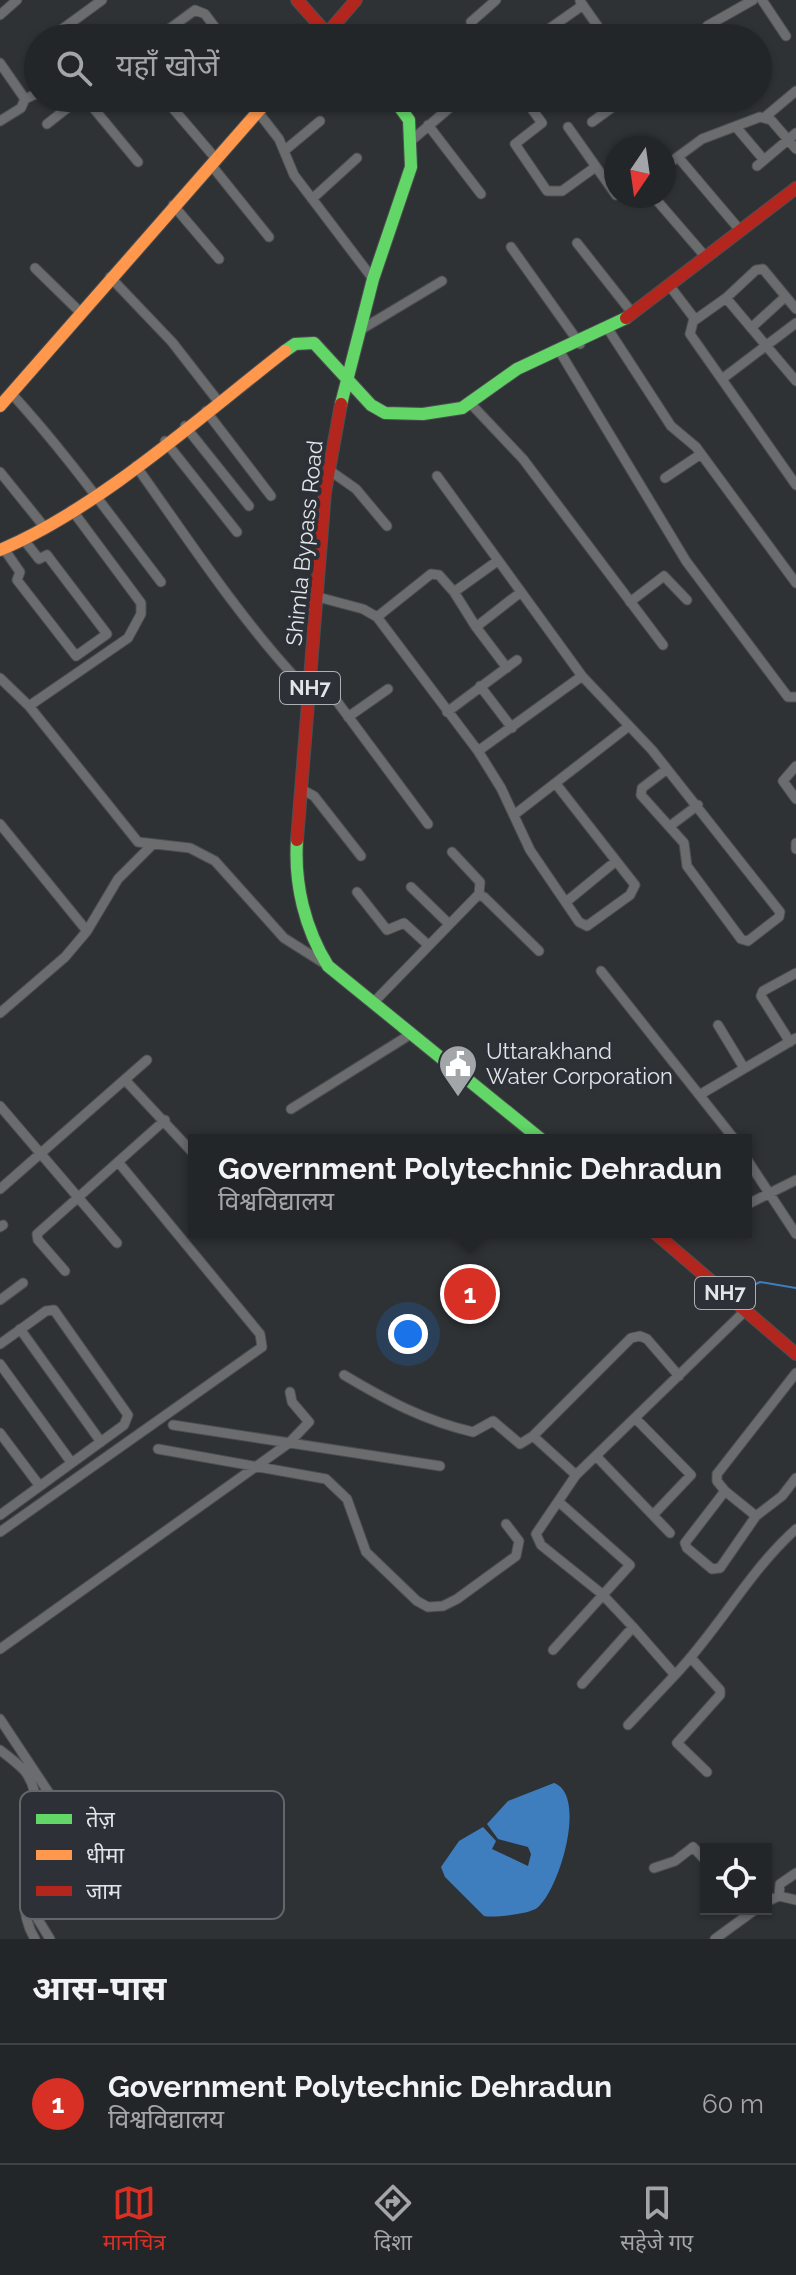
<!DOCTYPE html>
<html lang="hi">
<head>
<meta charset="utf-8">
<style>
  body { margin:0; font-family:Raleway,"Noto Sans Devanagari",sans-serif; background:#2f3234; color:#f1f3f6 }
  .controls { position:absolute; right:24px; bottom:24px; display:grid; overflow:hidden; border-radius:0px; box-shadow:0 2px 6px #0004 }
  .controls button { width:72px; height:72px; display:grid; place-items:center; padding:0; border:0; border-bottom:2px solid #404345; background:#232628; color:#f1f3f6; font:40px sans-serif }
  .compass { position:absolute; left:604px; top:136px; width:72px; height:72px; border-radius:50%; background:#232628; box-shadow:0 2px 6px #0004; rotate:193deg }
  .you { position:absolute; left:408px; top:1334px; width:28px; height:28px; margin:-20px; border:6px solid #fff; border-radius:50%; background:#1a73e8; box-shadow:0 0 0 12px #1a73e833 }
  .badge { display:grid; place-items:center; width:52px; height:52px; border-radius:50%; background:#d93025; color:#fff; font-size:26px; font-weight:700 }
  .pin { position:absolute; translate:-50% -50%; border:4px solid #fff; box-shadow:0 2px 8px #0006 }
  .popup { position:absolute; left:188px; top:1134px; width:564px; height:104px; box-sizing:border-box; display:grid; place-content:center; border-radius:0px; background:#232628; filter:drop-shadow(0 2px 6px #0005); font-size:26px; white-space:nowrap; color:#a3a5a8 }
  .popup b { font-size:30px; color:#f1f3f6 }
  .popup::after { content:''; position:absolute; left:50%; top:100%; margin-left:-16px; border:16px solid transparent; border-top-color:#232628 }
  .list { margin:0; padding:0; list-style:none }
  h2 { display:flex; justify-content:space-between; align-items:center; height:104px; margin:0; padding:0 32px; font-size:34px }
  h2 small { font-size:26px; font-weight:400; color:#a3a5a8 }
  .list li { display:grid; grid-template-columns:52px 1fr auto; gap:24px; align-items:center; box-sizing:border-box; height:120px; padding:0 32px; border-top:2px solid #404345 }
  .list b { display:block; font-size:30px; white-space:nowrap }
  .list p { margin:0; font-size:26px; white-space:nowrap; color:#a3a5a8 }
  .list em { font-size:26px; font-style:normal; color:#a3a5a8 }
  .icon { flex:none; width:44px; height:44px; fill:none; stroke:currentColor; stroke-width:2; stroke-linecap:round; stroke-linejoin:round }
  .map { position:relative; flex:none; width:796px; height:1939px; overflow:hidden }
  .search { position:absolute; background:#232628; box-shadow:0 2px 6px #0004; left:24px; right:24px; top:24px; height:88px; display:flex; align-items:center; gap:20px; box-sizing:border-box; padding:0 28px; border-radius:44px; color:#a3a5a8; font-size:30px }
  .sheet { height:224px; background:#232628 }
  nav { display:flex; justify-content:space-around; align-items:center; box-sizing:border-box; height:112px; border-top:2px solid #404345; background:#232628; font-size:22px; color:#a3a5a8 }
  nav a { display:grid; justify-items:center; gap:4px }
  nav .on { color:#d93025 }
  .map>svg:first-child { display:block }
</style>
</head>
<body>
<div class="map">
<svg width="796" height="1939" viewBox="0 0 796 1939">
  <rect width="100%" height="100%" fill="#2f3235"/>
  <path fill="#3f7ebe" d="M554 1783C588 1795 559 1891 537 1908 529 1914 494 1918 484 1916L445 1877 441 1867 459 1841 483 1827 496 1841 492 1849 528 1866 531 1854 528 1847 498 1839 487 1824 508 1801Z"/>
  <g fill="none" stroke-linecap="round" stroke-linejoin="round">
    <path stroke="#3f7ebe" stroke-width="2" d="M752 1286 760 1282 796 1288"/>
    <defs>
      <path id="street" d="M762 0 786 36
        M580 1 606 38
        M0 15 17 0
        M707 26 753 0
        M61 30 102 0
        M157 38 195 10 205 14 223 38
        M478 38 471 22 496 0
        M536 38 583 5
        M0 63 25 99 21 108 0 121
        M85 98 138 162
        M164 98 217 160
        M524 98 542 123 515 144 547 191H562L594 168
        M25 99 38 93
        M258 112 279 139 294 175 373 279
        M765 117 796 91
        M592 122 625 98
        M47 124 80 98
        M428 125 481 194
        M568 127 616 195
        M736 127 764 160
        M412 140 461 98
        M284 151 320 121
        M678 157 739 229
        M212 166 269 237
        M757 166 796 133
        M664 167 702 139 760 117 771 120 796 149
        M653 196 704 255
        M312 199 357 158
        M173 205 219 259
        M577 243 633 314
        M511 247 580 344
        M35 268 80 312
        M110 277 172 342 218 401
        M669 285 694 318 690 334 796 485
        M726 298 756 270 763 269 796 309
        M695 320 726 298 796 381
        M751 328 785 297
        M362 329 442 281
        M608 329 671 426 696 447 796 583
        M560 352 686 561 788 697H796
        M722 379 796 323
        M11 393C66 453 112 518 161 582
        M471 404 523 459 663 645
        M206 411 271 496
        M185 426 249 506
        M165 441 237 532
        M136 466C186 536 234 610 292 674 302 684 319 681 330 692L428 824
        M329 470 356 489 387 526
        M0 472 46 529
        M437 476 582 676 652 750 780 912 779 917 748 941 741 939 687 866 684 843 641 795 642 788 667 769
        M665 478 701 454
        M4 549 20 572 17 580 76 656 107 634 47 555 39 559 24 540
        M496 562 454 592 476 627 521 592
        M318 597 363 609 377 617 478 751 501 788 530 850 579 922 587 926 630 895 635 885 556 784
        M630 602 664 576 687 600
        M377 617 431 574 439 575 454 592
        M476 627 507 668
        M0 678 29 706 138 842 190 848 215 861 284 938 322 962
        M480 686 512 728
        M29 706 128 638 141 614V603L72 510
        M447 712 517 660
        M348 717 388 689
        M478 751 582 676
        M796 766 783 781 796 799
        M301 789 314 796 361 856
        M514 815 629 726
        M0 824 87 931
        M670 826 698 805
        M796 843V849
        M452 852 480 882 479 895
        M411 887 448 923
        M357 892 387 930 404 923 428 945
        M566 902 616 861
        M601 971 735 1140
        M373 1003 478 895 484 897 539 951
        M0 1013 65 957 87 931 118 879 151 846
        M718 1025 744 1068
        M790 1042 761 996 763 991 796 973
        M126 1081 194 1154
        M701 1094 796 1038
        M0 1106 117 1243
        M291 1109 411 1034
        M746 1158 796 1234
        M0 1189 147 1060
        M746 1205 796 1180
        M0 1227 3 1225
        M65 1271 38 1240 37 1234 165 1120
        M0 1300 23 1283
        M20 1329 101 1442
        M0 1344 46 1311 54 1310 128 1415 124 1425 0 1515
        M0 1364 71 1462
        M796 1373 717 1474V1481L725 1491 685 1543 687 1548 712 1569 720 1568 756 1516 782 1496 796 1478
        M344 1375C386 1400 425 1421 473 1432L493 1421 520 1444 533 1436
        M635 1418 691 1475 654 1514
        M173 1425 440 1466
        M0 1433 39 1485
        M158 1449 326 1479 347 1499 366 1552 417 1601 428 1607 443 1606 457 1599 516 1556 519 1541 506 1524
        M596 1456 670 1533
        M576 1475 533 1436 631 1338 640 1336 647 1339 679 1376
        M725 1491 756 1516
        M0 1532 262 1347 260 1334 119 1163
        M0 1649 289 1443 309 1422 292 1402 290 1392
        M553 1650 630 1565 559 1502
        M691 1658 720 1690V1695L677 1743 707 1772
        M675 1675C719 1629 749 1571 796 1529
        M582 1684 633 1627 602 1594 541 1545 536 1534 576 1475 746 1310
        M0 1719 49 1793 34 1913 50 1939
        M628 1725 675 1675 633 1627
        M0 1750C8 1756 17 1763 24 1770 60 1815 2 1887 35 1939
        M654 1868 675 1861 693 1847 706 1861
        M779 1896 780 1884 796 1873
        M766 1902 779 1896 796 1900
        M715 1939 756 1909"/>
      <path id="fast" d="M285 351 295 344 314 343 371 405 385 413 423 414 462 408 517 369 626 318
        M341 404 373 279 411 167 409 120 393 98
        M297 840C294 884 305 929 328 966L542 1140"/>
      <path id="slow" d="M0 406 270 98
        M0 550C98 509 200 417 285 351"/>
      <path id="jam" d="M297 0 331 38
        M323 38 356 0
        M626 318 796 188
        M297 840 325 492 341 404
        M654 1232 796 1354"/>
    </defs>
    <use href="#street" stroke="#4c4e51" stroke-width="11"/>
    <use href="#fast" stroke="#4c4e51" stroke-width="14"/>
    <use href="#slow" stroke="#4c4e51" stroke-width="14"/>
    <use href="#jam" stroke="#4c4e51" stroke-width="14"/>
    <use href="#street" stroke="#6a6c6e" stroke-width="9"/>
    <use href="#fast" stroke="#63d668" stroke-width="12"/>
    <use href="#slow" stroke="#ff974d" stroke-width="12"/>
    <use href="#jam" stroke="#b3261e" stroke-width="12"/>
  </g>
  <defs>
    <symbol id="civic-pin" viewBox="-11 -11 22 30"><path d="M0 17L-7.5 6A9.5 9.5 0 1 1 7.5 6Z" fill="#a3a6a9" stroke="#2d3137"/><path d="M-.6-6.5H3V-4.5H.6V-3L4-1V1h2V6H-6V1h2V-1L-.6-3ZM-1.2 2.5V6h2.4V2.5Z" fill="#fff"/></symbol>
  </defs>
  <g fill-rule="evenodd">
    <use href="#civic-pin" x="436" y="1042" width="44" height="60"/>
  </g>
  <g text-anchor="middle" stroke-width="8" stroke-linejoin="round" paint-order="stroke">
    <g fill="#2d3137" stroke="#acafb3" stroke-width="2">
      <rect x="280" y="672" width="60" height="32" rx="6"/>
      <rect x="695" y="1277" width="60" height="32" rx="6"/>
    </g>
    <g font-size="20" font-weight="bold" fill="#e2e5e8">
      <text x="310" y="695">NH7</text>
      <text x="725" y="1300">NH7</text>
    </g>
    <g font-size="22" fill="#e2e5e8" stroke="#2d3137">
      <text transform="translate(304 543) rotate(-84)" y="8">Shimla Bypass Road</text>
    </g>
    <g font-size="22" fill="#e2e5e8" stroke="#2d3137" text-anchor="start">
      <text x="486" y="1059">Uttarakhand<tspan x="486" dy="25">Water Corporation</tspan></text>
    </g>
  </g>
  <rect x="20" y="1791" width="264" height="128" rx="12" fill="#2d3137" stroke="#63676c" stroke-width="2"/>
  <rect x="36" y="1814" width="36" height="10" fill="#63d668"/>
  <rect x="36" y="1850" width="36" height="10" fill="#ff974d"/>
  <rect x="36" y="1886" width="36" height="10" fill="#b3261e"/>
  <g font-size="22" fill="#e2e5e8">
    <text x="86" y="1827">तेज़</text>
    <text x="86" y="1863">धीमा</text>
    <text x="86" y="1899">जाम</text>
  </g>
</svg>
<div class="controls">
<button><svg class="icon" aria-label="locate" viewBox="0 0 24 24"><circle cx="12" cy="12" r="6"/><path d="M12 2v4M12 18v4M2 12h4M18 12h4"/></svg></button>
</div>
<svg class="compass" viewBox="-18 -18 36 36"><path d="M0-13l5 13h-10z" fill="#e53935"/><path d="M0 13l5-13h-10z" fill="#a3a5a8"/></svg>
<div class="you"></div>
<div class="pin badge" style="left:470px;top:1294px">1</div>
<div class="popup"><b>Government Polytechnic Dehradun</b>विश्वविद्यालय</div>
<div class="search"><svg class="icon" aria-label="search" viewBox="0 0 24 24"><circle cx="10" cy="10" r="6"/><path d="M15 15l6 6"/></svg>यहाँ खोजें</div>
</div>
<section class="sheet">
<h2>आस-पास<small></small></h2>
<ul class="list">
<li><span class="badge">1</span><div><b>Government Polytechnic Dehradun</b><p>विश्वविद्यालय</p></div><em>60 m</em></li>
</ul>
</section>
<nav>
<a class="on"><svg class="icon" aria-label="map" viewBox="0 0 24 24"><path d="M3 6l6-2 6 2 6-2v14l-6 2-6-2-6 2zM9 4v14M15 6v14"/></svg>मानचित्र</a>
<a><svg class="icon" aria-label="directions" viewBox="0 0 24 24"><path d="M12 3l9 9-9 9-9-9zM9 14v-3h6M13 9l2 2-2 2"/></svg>दिशा</a>
<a><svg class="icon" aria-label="saved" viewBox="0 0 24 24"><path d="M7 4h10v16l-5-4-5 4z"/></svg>सहेजे गए</a>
</nav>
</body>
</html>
